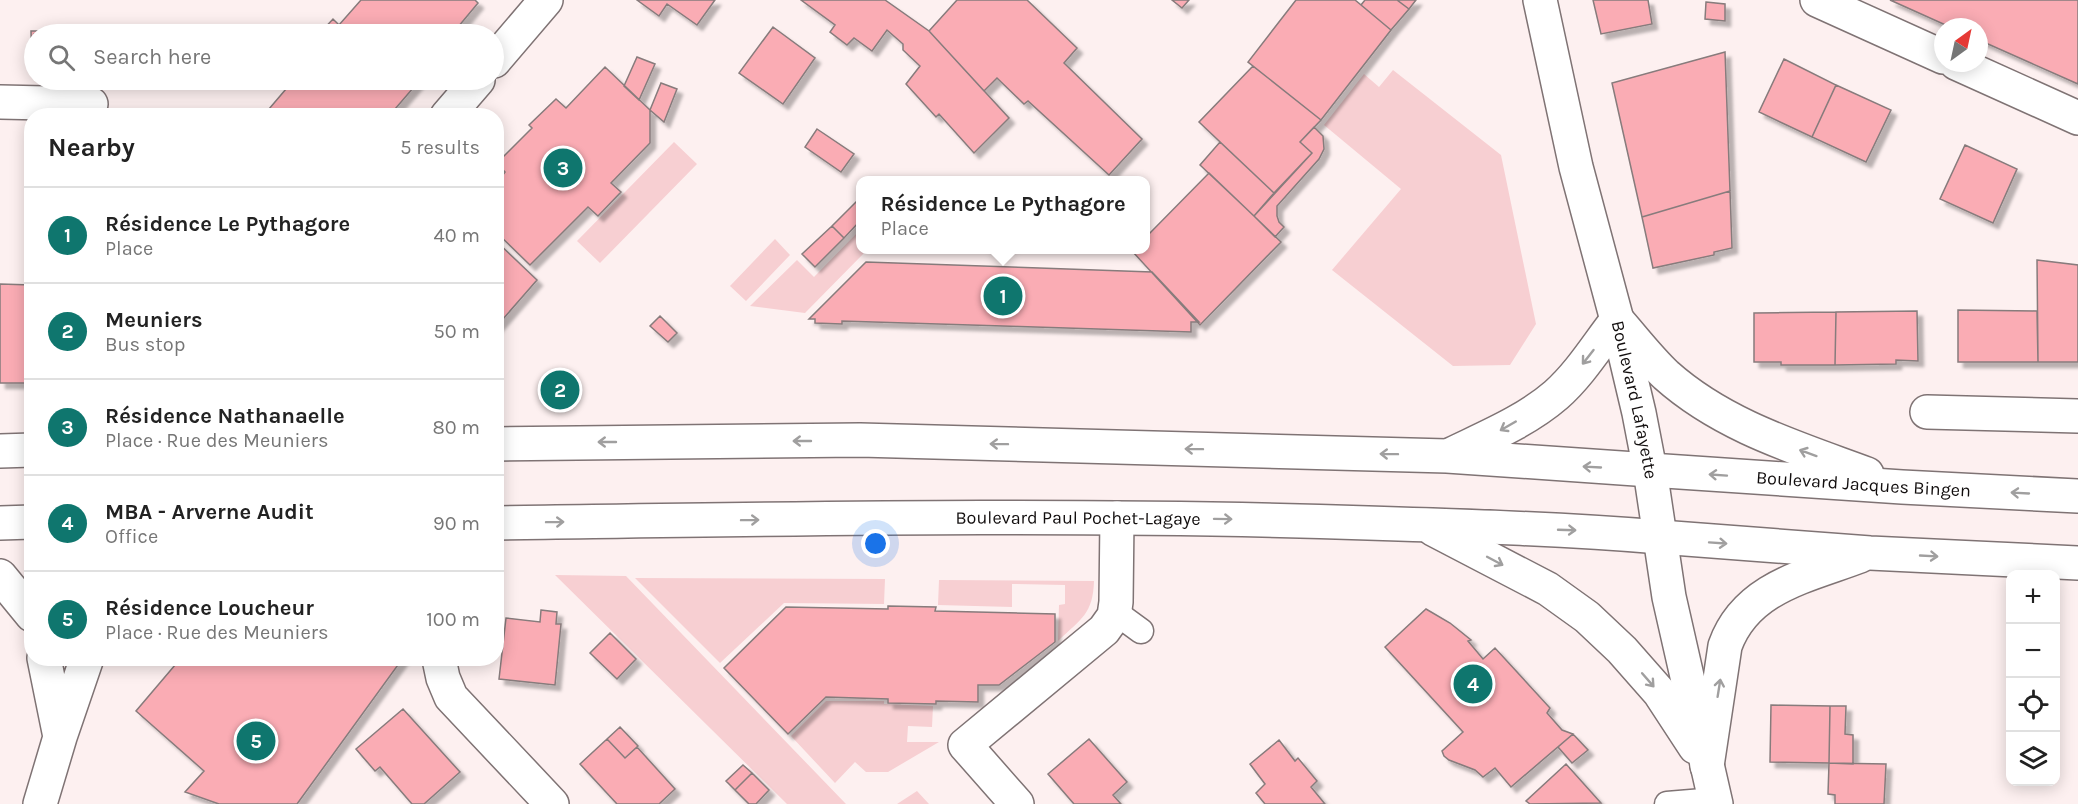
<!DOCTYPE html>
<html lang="en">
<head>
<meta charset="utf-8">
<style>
  body { margin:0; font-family:Karla,sans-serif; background:#f6f6f6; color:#222 }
  .controls { position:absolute; right:18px; bottom:18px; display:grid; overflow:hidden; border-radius:12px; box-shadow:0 3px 15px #0003 }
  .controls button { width:54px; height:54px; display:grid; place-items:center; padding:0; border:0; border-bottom:2px solid #e0e0e0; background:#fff; color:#222; font:30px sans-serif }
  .compass { position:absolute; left:1934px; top:18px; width:54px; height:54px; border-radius:50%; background:#fff; box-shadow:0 3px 15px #0003; rotate:33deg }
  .you { position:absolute; left:876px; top:544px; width:21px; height:21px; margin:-15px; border:4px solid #fff; border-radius:50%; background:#1a73e8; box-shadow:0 0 0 9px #1a73e833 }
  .badge { display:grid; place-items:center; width:39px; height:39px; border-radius:50%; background:#0f766e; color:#fff; font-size:20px; font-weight:700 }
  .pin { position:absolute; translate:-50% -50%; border:3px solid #fff; box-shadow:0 2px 6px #0006 }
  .popup { position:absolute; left:856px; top:176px; width:294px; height:78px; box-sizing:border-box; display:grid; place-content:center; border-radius:12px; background:#fff; filter:drop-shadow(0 2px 4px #0005); font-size:20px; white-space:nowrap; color:#767676 }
  .popup b { font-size:22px; color:#222 }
  .popup::after { content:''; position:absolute; left:50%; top:100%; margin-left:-12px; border:12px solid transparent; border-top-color:#fff }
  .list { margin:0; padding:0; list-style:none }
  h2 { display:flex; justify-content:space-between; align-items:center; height:78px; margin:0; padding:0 24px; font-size:26px }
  h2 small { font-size:20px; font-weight:400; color:#767676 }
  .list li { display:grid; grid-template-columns:39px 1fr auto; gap:18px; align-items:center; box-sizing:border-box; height:96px; padding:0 24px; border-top:2px solid #e0e0e0 }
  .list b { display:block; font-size:22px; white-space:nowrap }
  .list p { margin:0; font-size:20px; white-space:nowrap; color:#767676 }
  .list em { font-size:20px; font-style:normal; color:#767676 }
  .icon { flex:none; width:33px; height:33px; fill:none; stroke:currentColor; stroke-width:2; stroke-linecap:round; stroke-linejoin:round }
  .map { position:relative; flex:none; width:2078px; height:804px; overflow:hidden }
  .search { position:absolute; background:#fff; box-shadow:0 3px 15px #0003; left:24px; top:24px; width:480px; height:66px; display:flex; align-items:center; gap:15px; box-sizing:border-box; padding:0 21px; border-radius:33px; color:#767676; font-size:22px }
  .panel { position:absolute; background:#fff; box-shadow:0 3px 15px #0003; left:24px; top:108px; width:480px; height:558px; border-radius:24px }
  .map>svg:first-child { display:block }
</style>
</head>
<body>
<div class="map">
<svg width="2078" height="804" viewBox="0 0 2078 804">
  <defs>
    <filter id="shadow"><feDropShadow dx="5.5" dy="5.5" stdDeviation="1.5" flood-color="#0004"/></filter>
  </defs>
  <rect width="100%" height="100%" fill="#fdf0f0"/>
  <path fill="#f7cfd2" d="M1393 70 1501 155 1536 324 1510 365 1453 366 1332 270 1401 189 1324 125 1364 74 1379 87Z
    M674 142 697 164 600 263 577 241Z
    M860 230V250H867L805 313 750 306 797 260 814 277Z
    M775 239 790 255 746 301 730 286Z
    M555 575 626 576 846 804H787Z
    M635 578 885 579 884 604 784 603 720 663Z
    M939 580 1094 581C1093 614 1081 619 1058 641L1059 605 1065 604V585L1012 584V607L938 605Z
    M826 701H884V704L933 706 932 727 908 726 907 742H939L888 772H866L855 762 835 783 791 736Z
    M917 791 929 804H897Z"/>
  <path fill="#faacb4" stroke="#877b7c" stroke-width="1.5" filter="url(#shadow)" d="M361 0H475L478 3 453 33 455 34H319L333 19 339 25Z
    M637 0H715L697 25 667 4 659 16Z
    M801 0H885L929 31 1009 118 974 153 939 114 936 117 906 84 920 66 903 50V44L887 30 872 51 854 38 847 45 830 32 835 25Z
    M957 0H1027L1077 48 1064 63 1142 139 1109 175 1028 101 1024 104 997 78 984 91 929 31Z
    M1172 0H1189L1182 8Z
    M1296 0H1355L1391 30 1321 120 1248 62Z
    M1365 0H1397L1409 9 1391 30 1361 5Z
    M1397 0H1416L1409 9Z
    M1593 0H1648L1652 24 1601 34Z
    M1890 0H2078V84L1979 40V27H1950Z
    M1706 2 1725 4V21L1705 19Z
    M773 27 815 58 783 104 739 73Z
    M31 31H54V34H34V67H32Z
    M1725 52 1730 191 1642 217 1612 83Z
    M637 57 655 64 639 100 624 86Z
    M1784 59 1836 85 1812 137 1759 112Z
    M1253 66 1321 120 1300 142 1312 153 1274 193 1199 122Z
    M605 67 650 110V143L611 183 621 192 598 216 588 207 530 265 496 232V176L500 179 505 172 497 163 532 128 529 125 556 99 566 108Z
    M285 80H420L389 116H263L286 89 281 84Z
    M661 83 677 89 664 122 650 110Z
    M1836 85 1891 110 1866 162 1812 137Z
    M1314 127 1323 136 1324 149 1319 159 1277 206V216L1279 222 1284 227 1275 237 1254 216 1312 153 1300 142Z
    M817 129 854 154 841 172 805 147Z
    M1220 142 1274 193 1254 216 1200 165Z
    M1965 145 2017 169 1993 223 1940 199Z
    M1209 173 1281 242 1200 325 1132 251 1146 250V237Z
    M1730 191 1732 248 1714 252V255L1653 268 1642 217Z
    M860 198V221L844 238 832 226Z
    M832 226 844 238 815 267 802 254Z
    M496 241 537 280 496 327Z
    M2037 260 2078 265V362H2038Z
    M866 262 1152 272 1199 322H1191V332L842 321V324L815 323V319H809Z
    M0 284 32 285V383H0Z
    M1958 310 2037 311 2038 362H1958Z
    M1917 311 1918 361 1896 360V364L1835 365 1836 312Z
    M1836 312 1835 365H1781V362H1754V313Z
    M660 316 677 333 668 342 650 326Z
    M888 606 936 607 935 611 1055 614V642L999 685H978V702L936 701V704L888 703V699L826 697 788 734 724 668 786 607 888 609Z
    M1426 609 1450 623 1471 640 1468 641 1483 659 1495 648 1550 708 1547 713 1562 730 1573 734 1511 787 1495 768 1483 777 1475 770 1449 760 1444 756 1442 751 1463 732 1385 647Z
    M541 610 557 612 556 624H561L555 685 499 679 506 618 540 622Z
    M610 633 636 659 617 679 590 653Z
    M181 658H403L297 804H219L185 792 204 771 136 711Z
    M1771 705 1830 706 1829 763 1770 762Z
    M1830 706H1846L1845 734 1853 735V764L1829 763Z
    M403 709 460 772 424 804H412L380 767 375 771 356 749Z
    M620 727 638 746 625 758 607 739Z
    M1573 734 1588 750 1572 763 1558 747Z
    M607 739 625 758 637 747 675 789 659 804H617L580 764Z
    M1089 739 1127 782 1113 795 1121 804H1074L1048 774Z
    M1279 740 1295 761 1298 758 1317 781 1311 787 1325 804H1265L1256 793 1265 784 1250 764Z
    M1829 763 1886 764 1884 804H1835V795L1828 794Z
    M1566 764 1601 803 1530 804 1526 801Z
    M743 765 752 773 735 790 726 781Z
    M752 773 769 790 756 804H749L735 790Z"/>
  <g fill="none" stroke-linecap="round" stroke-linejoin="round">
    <defs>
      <path id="lane" d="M1115 612 1141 631
        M1667 804 1715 800"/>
      <path id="street" d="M1817 0 1943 57
        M1956 63 2078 118
        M0 102 91 104
        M1927 412 2078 416
        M439 659 443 678 451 697 552 804
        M1017 804 965 745 1104 630 1114 616 1116 602 1117 518"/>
      <path id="secondary" d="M494 61 546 0
        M447 116 478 80
        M0 576 32 615
        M44 658 60 737
        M40 804 60 737 87 658"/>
      <g id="primary">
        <path id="s1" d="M1540 0 1576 167 1617 320 1639 413 1650 470 1669 597 1716 804"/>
        <path d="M496 444 860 440 1447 456 1650 470"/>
        <path d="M0 451 32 450"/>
        <path d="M1452 454C1487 437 1526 421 1556 395 1580 374 1598 344 1617 320"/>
        <path d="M0 523 32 522"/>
        <path id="s2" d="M496 523C787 519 1078 513 1368 523 1466 526 1563 529 1660 537"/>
        <path d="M1433 529 1548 589 1587 617 1622 650 1659 692 1695 747"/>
      </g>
      <g id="highway">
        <path d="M1617 320C1633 338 1648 358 1666 375 1723 426 1797 448 1867 474"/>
        <path id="s3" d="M1650 470 1902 487 2078 496"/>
        <path d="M1660 537 1870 553 2078 563"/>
        <path d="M1707 766 1725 646C1746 587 1807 576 1860 556"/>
      </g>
    </defs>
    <use href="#lane" stroke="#7f7374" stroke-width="27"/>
    <use href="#street" stroke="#7f7374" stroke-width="36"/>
    <use href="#secondary" stroke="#7f7374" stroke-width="36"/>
    <use href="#primary" stroke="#7f7374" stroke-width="36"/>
    <use href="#highway" stroke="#7f7374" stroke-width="36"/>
    <use href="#lane" stroke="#fff" stroke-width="24"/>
    <use href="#street" stroke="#fff" stroke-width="33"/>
    <use href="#secondary" stroke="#fff" stroke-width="33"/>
    <use href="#primary" stroke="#fff" stroke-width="33"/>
    <use href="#highway" stroke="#fff" stroke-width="33"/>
  </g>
  <defs><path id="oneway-shaft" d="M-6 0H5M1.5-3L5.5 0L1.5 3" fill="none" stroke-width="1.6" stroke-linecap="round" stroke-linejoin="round" transform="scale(1.5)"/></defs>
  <g stroke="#a09f9f">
    <use href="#oneway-shaft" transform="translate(1588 357) rotate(128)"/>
    <use href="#oneway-shaft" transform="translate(1508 426) rotate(150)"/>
    <use href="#oneway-shaft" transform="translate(802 441) rotate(180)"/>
    <use href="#oneway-shaft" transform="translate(607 442) rotate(180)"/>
    <use href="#oneway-shaft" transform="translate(999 444) rotate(-179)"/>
    <use href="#oneway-shaft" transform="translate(1194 449) rotate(-179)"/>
    <use href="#oneway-shaft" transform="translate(1808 453) rotate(-160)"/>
    <use href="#oneway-shaft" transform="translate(1389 454) rotate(-179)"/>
    <use href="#oneway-shaft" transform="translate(1592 467) rotate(-177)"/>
    <use href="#oneway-shaft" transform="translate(1718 475) rotate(-176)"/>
    <use href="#oneway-shaft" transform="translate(2020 493) rotate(-177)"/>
    <use href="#oneway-shaft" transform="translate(1223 519) rotate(1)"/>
    <use href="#oneway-shaft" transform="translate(750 520) rotate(-1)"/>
    <use href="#oneway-shaft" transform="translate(555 522) rotate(-1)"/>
    <use href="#oneway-shaft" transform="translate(1567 530) rotate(2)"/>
    <use href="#oneway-shaft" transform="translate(1718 543) rotate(4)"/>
    <use href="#oneway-shaft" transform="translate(1929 556) rotate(3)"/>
    <use href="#oneway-shaft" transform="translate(1495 561) rotate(28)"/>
    <use href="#oneway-shaft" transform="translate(1648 680) rotate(49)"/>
    <use href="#oneway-shaft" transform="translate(1719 688) rotate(-81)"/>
  </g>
  <g text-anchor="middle" stroke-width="4.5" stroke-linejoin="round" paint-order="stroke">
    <g font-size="18" fill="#120e0e" stroke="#fff">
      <text dy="6" stroke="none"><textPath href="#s1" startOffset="411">Boulevard Lafayette</textPath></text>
      <text dy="6" stroke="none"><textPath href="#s3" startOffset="214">Boulevard Jacques Bingen</textPath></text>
      <text dy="6" stroke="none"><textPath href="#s2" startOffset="582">Boulevard Paul Pochet-Lagaye</textPath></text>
    </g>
  </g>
</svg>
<div class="controls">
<button>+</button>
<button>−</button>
<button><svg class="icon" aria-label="locate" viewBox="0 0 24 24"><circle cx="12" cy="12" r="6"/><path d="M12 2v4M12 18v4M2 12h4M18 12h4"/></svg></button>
<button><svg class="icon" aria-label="layers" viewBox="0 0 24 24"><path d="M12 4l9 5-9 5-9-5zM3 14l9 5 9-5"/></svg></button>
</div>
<svg class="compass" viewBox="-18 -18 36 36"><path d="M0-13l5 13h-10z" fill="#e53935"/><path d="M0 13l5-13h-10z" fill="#767676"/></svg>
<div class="you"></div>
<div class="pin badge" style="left:1003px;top:296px">1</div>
<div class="popup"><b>Résidence Le Pythagore</b>Place</div>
<div class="pin badge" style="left:560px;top:390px">2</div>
<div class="pin badge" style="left:563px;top:168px">3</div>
<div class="pin badge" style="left:1473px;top:684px">4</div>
<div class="pin badge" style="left:256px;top:741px">5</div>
<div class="search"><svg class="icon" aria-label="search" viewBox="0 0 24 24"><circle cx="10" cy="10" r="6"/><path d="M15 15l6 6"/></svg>Search here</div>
<section class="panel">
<h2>Nearby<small>5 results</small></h2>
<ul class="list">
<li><span class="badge">1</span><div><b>Résidence Le Pythagore</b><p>Place</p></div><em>40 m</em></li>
<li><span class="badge">2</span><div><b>Meuniers</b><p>Bus stop</p></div><em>50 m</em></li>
<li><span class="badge">3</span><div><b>Résidence Nathanaelle</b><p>Place · Rue des Meuniers</p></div><em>80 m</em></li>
<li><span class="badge">4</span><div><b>MBA - Arverne Audit</b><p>Office</p></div><em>90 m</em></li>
<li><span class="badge">5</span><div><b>Résidence Loucheur</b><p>Place · Rue des Meuniers</p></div><em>100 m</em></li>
</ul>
</section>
</div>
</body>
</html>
